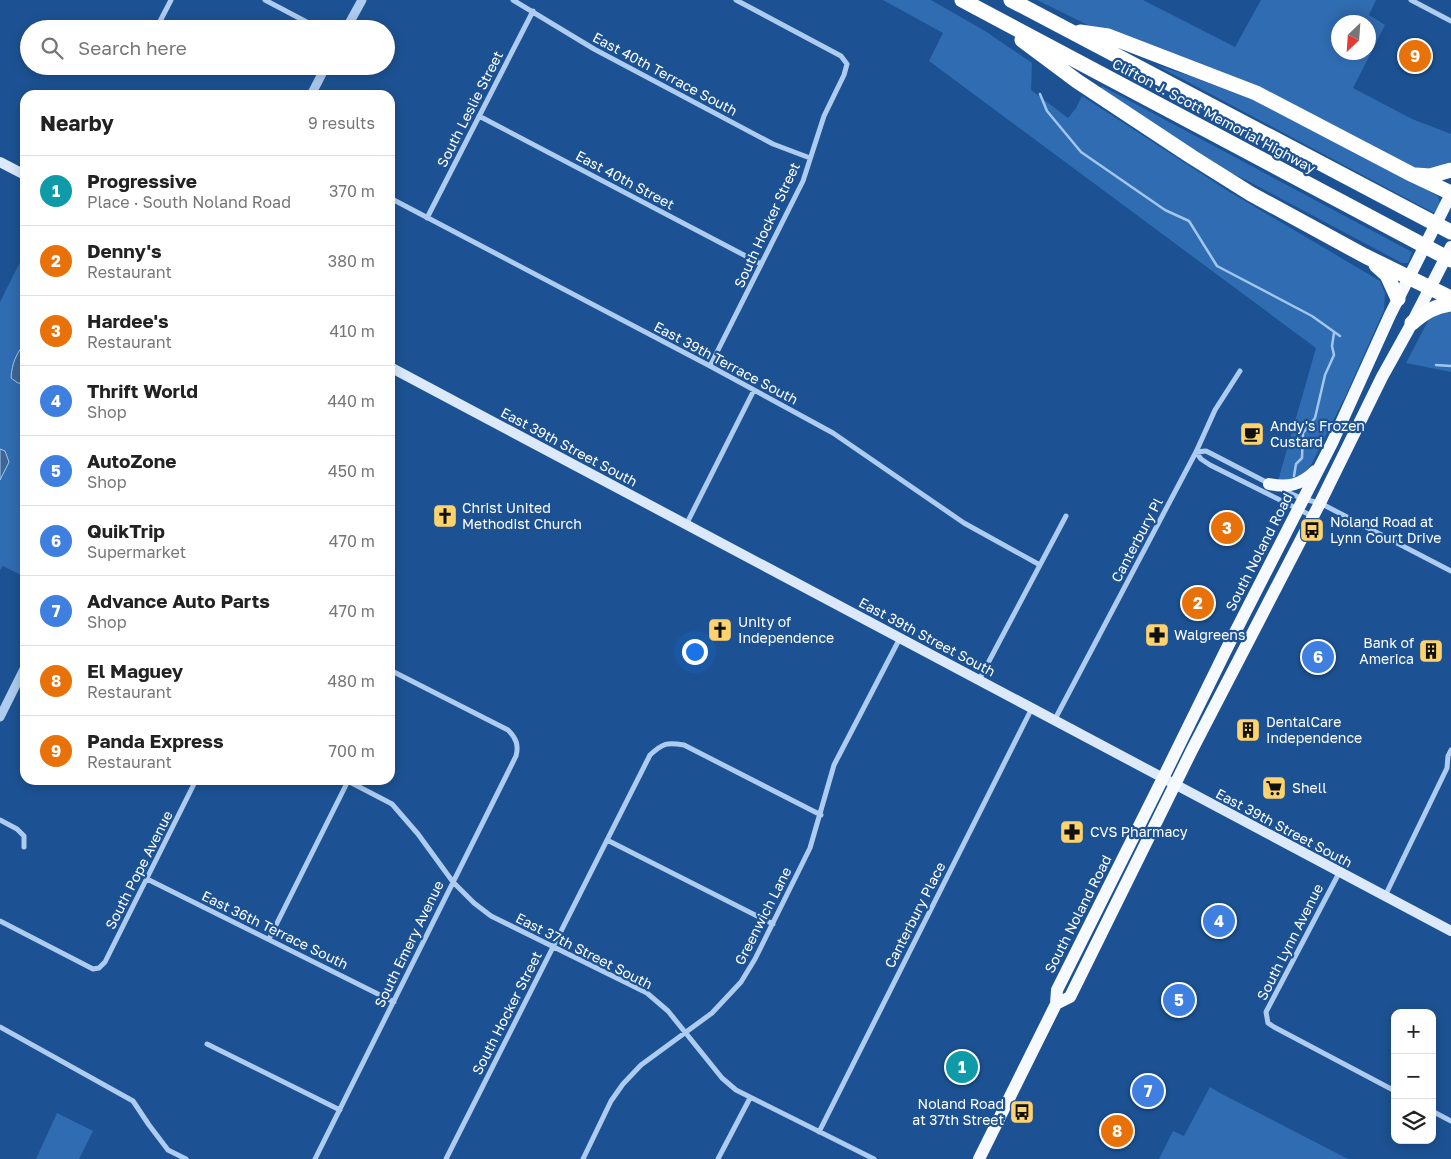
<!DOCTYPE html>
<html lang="en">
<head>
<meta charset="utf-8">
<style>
  body { margin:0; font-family:"Golos Text",sans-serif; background:#f6f6f6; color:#222 }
  .controls { position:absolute; right:15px; bottom:15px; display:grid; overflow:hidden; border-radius:10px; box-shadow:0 2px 12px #0003 }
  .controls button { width:45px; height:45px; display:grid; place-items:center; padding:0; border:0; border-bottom:1px solid #e0e0e0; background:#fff; color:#222; font:25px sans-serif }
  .compass { position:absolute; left:1331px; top:15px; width:45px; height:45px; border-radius:50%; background:#fff; box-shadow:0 2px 12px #0003; rotate:205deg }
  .you { position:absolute; left:694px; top:651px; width:18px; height:18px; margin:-12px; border:4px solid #fff; border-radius:50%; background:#1a73e8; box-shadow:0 0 0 8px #1a73e833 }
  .badge { display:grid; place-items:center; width:32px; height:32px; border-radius:50%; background:#857244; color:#fff; font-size:16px; font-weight:700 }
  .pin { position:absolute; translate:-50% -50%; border:2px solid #fff; box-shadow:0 1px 5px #0006 }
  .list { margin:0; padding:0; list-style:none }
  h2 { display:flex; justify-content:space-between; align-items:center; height:65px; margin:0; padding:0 20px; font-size:21px }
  h2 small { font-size:16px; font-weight:400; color:#767676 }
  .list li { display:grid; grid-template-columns:32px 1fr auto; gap:15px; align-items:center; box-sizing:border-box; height:70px; padding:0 20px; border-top:1px solid #e0e0e0 }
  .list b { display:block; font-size:19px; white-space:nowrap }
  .list p { margin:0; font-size:16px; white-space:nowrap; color:#767676 }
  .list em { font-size:16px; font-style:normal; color:#767676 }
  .icon { flex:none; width:28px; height:28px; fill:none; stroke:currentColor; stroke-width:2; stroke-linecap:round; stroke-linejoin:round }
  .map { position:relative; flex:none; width:1451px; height:1159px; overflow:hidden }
  .search { position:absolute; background:#fff; box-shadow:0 2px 12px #0003; left:20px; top:20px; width:375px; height:55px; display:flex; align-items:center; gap:12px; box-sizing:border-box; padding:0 18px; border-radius:28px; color:#767676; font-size:19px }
  .panel { position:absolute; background:#fff; box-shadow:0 2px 12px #0003; left:20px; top:90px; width:375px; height:695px; border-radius:15px }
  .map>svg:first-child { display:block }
</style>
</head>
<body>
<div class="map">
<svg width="1451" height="1159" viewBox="0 0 1451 1159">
  <rect width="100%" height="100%" fill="#1c5293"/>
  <path fill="#306cb1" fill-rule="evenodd" d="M883 0H931L985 31 1032 63 1031 90 1068 118 1076 108 1082 96 1228 191 1380 281 1385 293 1384 310 1347 393 1311 465 1298 479 1278 481 1316 348 929 61 943 33Z
    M1037 0H1143L1235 47 1261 0H1376L1369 15 1385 25 1353 88 1412 119 1451 134V161C1437 169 1424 170 1410 166L1267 91 1098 30ZM1338 22H1368V52H1338Z
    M1156 65 1190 76 1266 105 1438 196 1440 203 1434 213Z
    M1102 86 1412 252 1408 263H1402L1246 180 1205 161 1099 91Z
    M24 254 25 498 23 502 25 503V577L3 566 0 570V302Z
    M1451 311V372L1406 363 1428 321 1433 315Z
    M1210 1087 1220 1093 1348 1159H1159L1173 1131 1184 1136Z
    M57 1113 93 1131 79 1159H36Z"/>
  <path fill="#3e6594" stroke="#a1c7f0" d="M25 343V384L18 383 11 378C12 363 16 354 25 343Z
    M0 449 5 451 9 462 0 480Z"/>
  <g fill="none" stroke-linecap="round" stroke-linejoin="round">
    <path stroke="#a1c7f0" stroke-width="2.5" d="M1040 94 1047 111 1081 152 1165 210 1189 221 1217 266 1312 316 1340 336
      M1436 365 1451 366
      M1294 476 1296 464 1302 458 1303 433 1315 418 1325 375 1334 355 1332 346 1334 333"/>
    <path stroke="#aeccef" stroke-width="5" d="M265 0 320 29
      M513 0 594 49 773 144 810 158
      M1411 0 1451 21
      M156 29 171 0
      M479 116 761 264
      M390 198 710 366 833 433 964 523 1040 565
      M427 218 533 11
      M710 366 803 181 824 116 844 75 847 64 841 56 736 0
      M1268 483 1212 454 1206 451 1196 452 1201 459 1210 465 1312 516
      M1283 490 1303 499 1320 503 1451 571
      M686 525 754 390
      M979 680 1066 516
      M1054 721 1196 452 1215 410 1240 371
      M346 780 392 804 418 834 453 882 474 903 491 916 647 993 668 1011 722 1078 736 1090 874 1159
      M0 820 17 829 24 836V847
      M607 840 773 924
      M1339 873 1266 1012 1268 1023 1274 1027 1395 1091
      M147 879 394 1002
      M1385 896 1447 768 1448 756 1451 750
      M0 921 93 969 99 968 105 962 196 780
      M269 939 348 781
      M0 1027 133 1101 149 1125 168 1150 186 1159
      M207 1044 340 1110
      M1432 1111 1451 1121
      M819 1132 1032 708
      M315 1159 516 756C519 745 516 738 508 730L390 670
      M446 1159 650 755C663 743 667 742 684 745L821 815
      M583 1159 611 1101 623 1084 641 1065 712 1013 741 982 755 959 810 848 834 765 900 638
      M718 1159 750 1098"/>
    <path stroke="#aeccef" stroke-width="9" d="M346 29 362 0
      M311 95 326 66
      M0 717 25 667"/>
    <path stroke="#dbe9fa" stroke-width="10" d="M0 162 25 175
      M390 367 1451 931"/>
    <path stroke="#f6faff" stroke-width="12" d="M1269 484C1288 488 1301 485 1315 471
      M1056 1004 1070 997 1192 750 1320 503 1382 377 1412 323 1451 247
      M979 1159 1056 1004 1057 990 1163 778 1226 650 1332 443 1390 315 1451 194"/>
    <path stroke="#fff" stroke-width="15" d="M962 0 1451 260
      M1011 0 1451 232
      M1080 32 1108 36 1256 93 1413 175 1451 193
      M1022 40 1077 81 1192 157 1251 194 1365 256 1451 298
      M1416 175 1430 176 1451 170
      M1376 265 1387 275 1398 299
      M1412 323C1425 312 1435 306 1451 304"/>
  </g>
  <defs>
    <symbol id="cafe-square" viewBox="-11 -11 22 22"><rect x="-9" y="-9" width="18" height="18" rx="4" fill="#fed36d" stroke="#1c5293"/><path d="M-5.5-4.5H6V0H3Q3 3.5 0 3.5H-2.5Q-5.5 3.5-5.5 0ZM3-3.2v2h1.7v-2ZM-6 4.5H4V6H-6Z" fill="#111"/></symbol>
    <symbol id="church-square" viewBox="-11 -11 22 22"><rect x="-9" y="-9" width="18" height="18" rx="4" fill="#fed36d" stroke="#1c5293"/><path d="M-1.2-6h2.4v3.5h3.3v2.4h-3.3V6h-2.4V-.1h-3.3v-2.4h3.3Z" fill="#111"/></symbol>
    <symbol id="bus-square" viewBox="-11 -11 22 22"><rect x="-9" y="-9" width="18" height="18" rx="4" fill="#fed36d" stroke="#1c5293"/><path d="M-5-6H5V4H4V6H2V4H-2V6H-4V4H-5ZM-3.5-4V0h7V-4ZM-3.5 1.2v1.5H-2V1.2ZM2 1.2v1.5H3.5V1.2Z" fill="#111"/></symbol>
    <symbol id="pharmacy-square" viewBox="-11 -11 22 22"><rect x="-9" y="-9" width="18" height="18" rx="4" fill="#fed36d" stroke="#1c5293"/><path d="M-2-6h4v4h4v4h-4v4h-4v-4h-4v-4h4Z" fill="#111"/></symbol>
    <symbol id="building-square" viewBox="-11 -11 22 22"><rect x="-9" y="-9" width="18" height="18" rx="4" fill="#fed36d" stroke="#1c5293"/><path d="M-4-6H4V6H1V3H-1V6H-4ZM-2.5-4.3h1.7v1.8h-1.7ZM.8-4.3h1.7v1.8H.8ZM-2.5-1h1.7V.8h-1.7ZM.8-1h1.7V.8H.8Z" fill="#111"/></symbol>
    <symbol id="supermarket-square" viewBox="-11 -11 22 22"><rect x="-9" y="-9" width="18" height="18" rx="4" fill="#fed36d" stroke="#1c5293"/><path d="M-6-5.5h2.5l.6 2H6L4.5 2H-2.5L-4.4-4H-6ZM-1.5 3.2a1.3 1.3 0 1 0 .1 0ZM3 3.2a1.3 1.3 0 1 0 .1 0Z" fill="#111"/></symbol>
  </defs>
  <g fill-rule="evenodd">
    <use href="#cafe-square" x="1238" y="420" width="28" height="28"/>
    <use href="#church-square" x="431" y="502" width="28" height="28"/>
    <use href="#bus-square" x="1298" y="516" width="28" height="28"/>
    <use href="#church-square" x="706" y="616" width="28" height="28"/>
    <use href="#pharmacy-square" x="1143" y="621" width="28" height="28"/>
    <use href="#building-square" x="1417" y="637" width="28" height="28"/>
    <use href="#building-square" x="1234" y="716" width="28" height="28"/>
    <use href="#supermarket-square" x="1260" y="774" width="28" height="28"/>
    <use href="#pharmacy-square" x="1058" y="818" width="28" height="28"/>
    <use href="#bus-square" x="1008" y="1098" width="28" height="28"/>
  </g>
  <g text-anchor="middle" stroke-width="4.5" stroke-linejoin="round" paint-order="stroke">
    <g font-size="14" fill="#fff" stroke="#1c5293">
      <text transform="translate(665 74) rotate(28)" y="5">East 40th Terrace South</text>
      <text transform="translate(470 109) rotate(-63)" y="5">South Leslie Street</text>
      <text transform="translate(1214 116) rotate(28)" y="5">Clifton J. Scott Memorial Highway</text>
      <text transform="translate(625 180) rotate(28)" y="5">East 40th Street</text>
      <text transform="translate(767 225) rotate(-65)" y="5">South Hocker Street</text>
      <text transform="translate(726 363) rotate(28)" y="5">East 39th Terrace South</text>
      <text transform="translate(569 447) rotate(28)" y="5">East 39th Street South</text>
      <text transform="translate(1137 540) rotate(-62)" y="5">Canterbury Pl</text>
      <text transform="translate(1259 552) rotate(-63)" y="5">South Noland Road</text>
      <text transform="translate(927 637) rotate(28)" y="5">East 39th Street South</text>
      <text transform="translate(1284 828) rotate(28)" y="5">East 39th Street South</text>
      <text transform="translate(139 870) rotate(-63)" y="5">South Pope Avenue</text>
      <text transform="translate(1078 914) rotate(-63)" y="5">South Noland Road</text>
      <text transform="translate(915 915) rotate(-63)" y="5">Canterbury Place</text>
      <text transform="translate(763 916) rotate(-63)" y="5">Greenwich Lane</text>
      <text transform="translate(275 930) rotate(26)" y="5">East 36th Terrace South</text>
      <text transform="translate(1290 942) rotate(-63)" y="5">South Lynn Avenue</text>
      <text transform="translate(409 944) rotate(-64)" y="5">South Emery Avenue</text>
      <text transform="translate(584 951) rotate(27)" y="5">East 37th Street South</text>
      <text transform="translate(507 1013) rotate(-63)" y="5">South Hocker Street</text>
    </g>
    <g font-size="14" fill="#fff" stroke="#1c5293" text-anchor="start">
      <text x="1270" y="431">Andy's Frozen<tspan x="1270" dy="16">Custard</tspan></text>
      <text x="462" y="513">Christ United<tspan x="462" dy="16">Methodist Church</tspan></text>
      <text x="1330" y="527">Noland Road at<tspan x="1330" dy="16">Lynn Court Drive</tspan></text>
      <text x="738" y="627">Unity of<tspan x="738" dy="16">Independence</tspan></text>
      <text x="1174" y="640">Walgreens</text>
      <text x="1414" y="648" text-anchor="end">Bank of<tspan x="1414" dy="16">America</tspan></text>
      <text x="1266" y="727">DentalCare<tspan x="1266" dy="16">Independence</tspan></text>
      <text x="1292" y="793">Shell</text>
      <text x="1090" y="837">CVS Pharmacy</text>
      <text x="1004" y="1109" text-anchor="end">Noland Road<tspan x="1004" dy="16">at 37th Street</tspan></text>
    </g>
  </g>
</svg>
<div class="controls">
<button>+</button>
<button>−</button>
<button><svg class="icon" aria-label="layers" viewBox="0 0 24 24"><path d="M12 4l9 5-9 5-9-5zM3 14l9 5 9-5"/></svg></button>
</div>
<svg class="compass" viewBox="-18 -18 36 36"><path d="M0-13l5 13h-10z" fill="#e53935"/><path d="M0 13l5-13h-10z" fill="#767676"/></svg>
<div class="you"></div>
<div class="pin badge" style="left:962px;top:1067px;background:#0f9aa8">1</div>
<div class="pin badge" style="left:1198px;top:603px;background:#e8710a">2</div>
<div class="pin badge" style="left:1227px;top:528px;background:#e8710a">3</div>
<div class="pin badge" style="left:1219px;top:921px;background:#3f7fe0">4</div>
<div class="pin badge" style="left:1179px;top:1000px;background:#3f7fe0">5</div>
<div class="pin badge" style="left:1318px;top:657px;background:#3f7fe0">6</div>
<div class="pin badge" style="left:1148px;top:1091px;background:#3f7fe0">7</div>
<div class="pin badge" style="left:1117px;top:1131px;background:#e8710a">8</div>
<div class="pin badge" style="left:1415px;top:56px;background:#e8710a">9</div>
<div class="search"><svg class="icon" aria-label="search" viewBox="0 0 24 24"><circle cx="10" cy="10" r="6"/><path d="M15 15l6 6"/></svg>Search here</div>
<section class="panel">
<h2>Nearby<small>9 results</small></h2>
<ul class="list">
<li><span class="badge" style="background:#0f9aa8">1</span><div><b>Progressive</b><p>Place · South Noland Road</p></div><em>370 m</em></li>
<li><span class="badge" style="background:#e8710a">2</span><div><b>Denny's</b><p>Restaurant</p></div><em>380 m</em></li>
<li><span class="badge" style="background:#e8710a">3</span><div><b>Hardee's</b><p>Restaurant</p></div><em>410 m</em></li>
<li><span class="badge" style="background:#3f7fe0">4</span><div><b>Thrift World</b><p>Shop</p></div><em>440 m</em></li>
<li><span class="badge" style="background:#3f7fe0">5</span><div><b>AutoZone</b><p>Shop</p></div><em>450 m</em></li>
<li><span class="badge" style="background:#3f7fe0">6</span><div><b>QuikTrip</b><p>Supermarket</p></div><em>470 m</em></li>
<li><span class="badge" style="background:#3f7fe0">7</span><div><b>Advance Auto Parts</b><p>Shop</p></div><em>470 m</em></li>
<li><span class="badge" style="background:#e8710a">8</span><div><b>El Maguey</b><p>Restaurant</p></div><em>480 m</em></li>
<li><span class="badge" style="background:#e8710a">9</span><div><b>Panda Express</b><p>Restaurant</p></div><em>700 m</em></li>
</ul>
</section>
</div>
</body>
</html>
